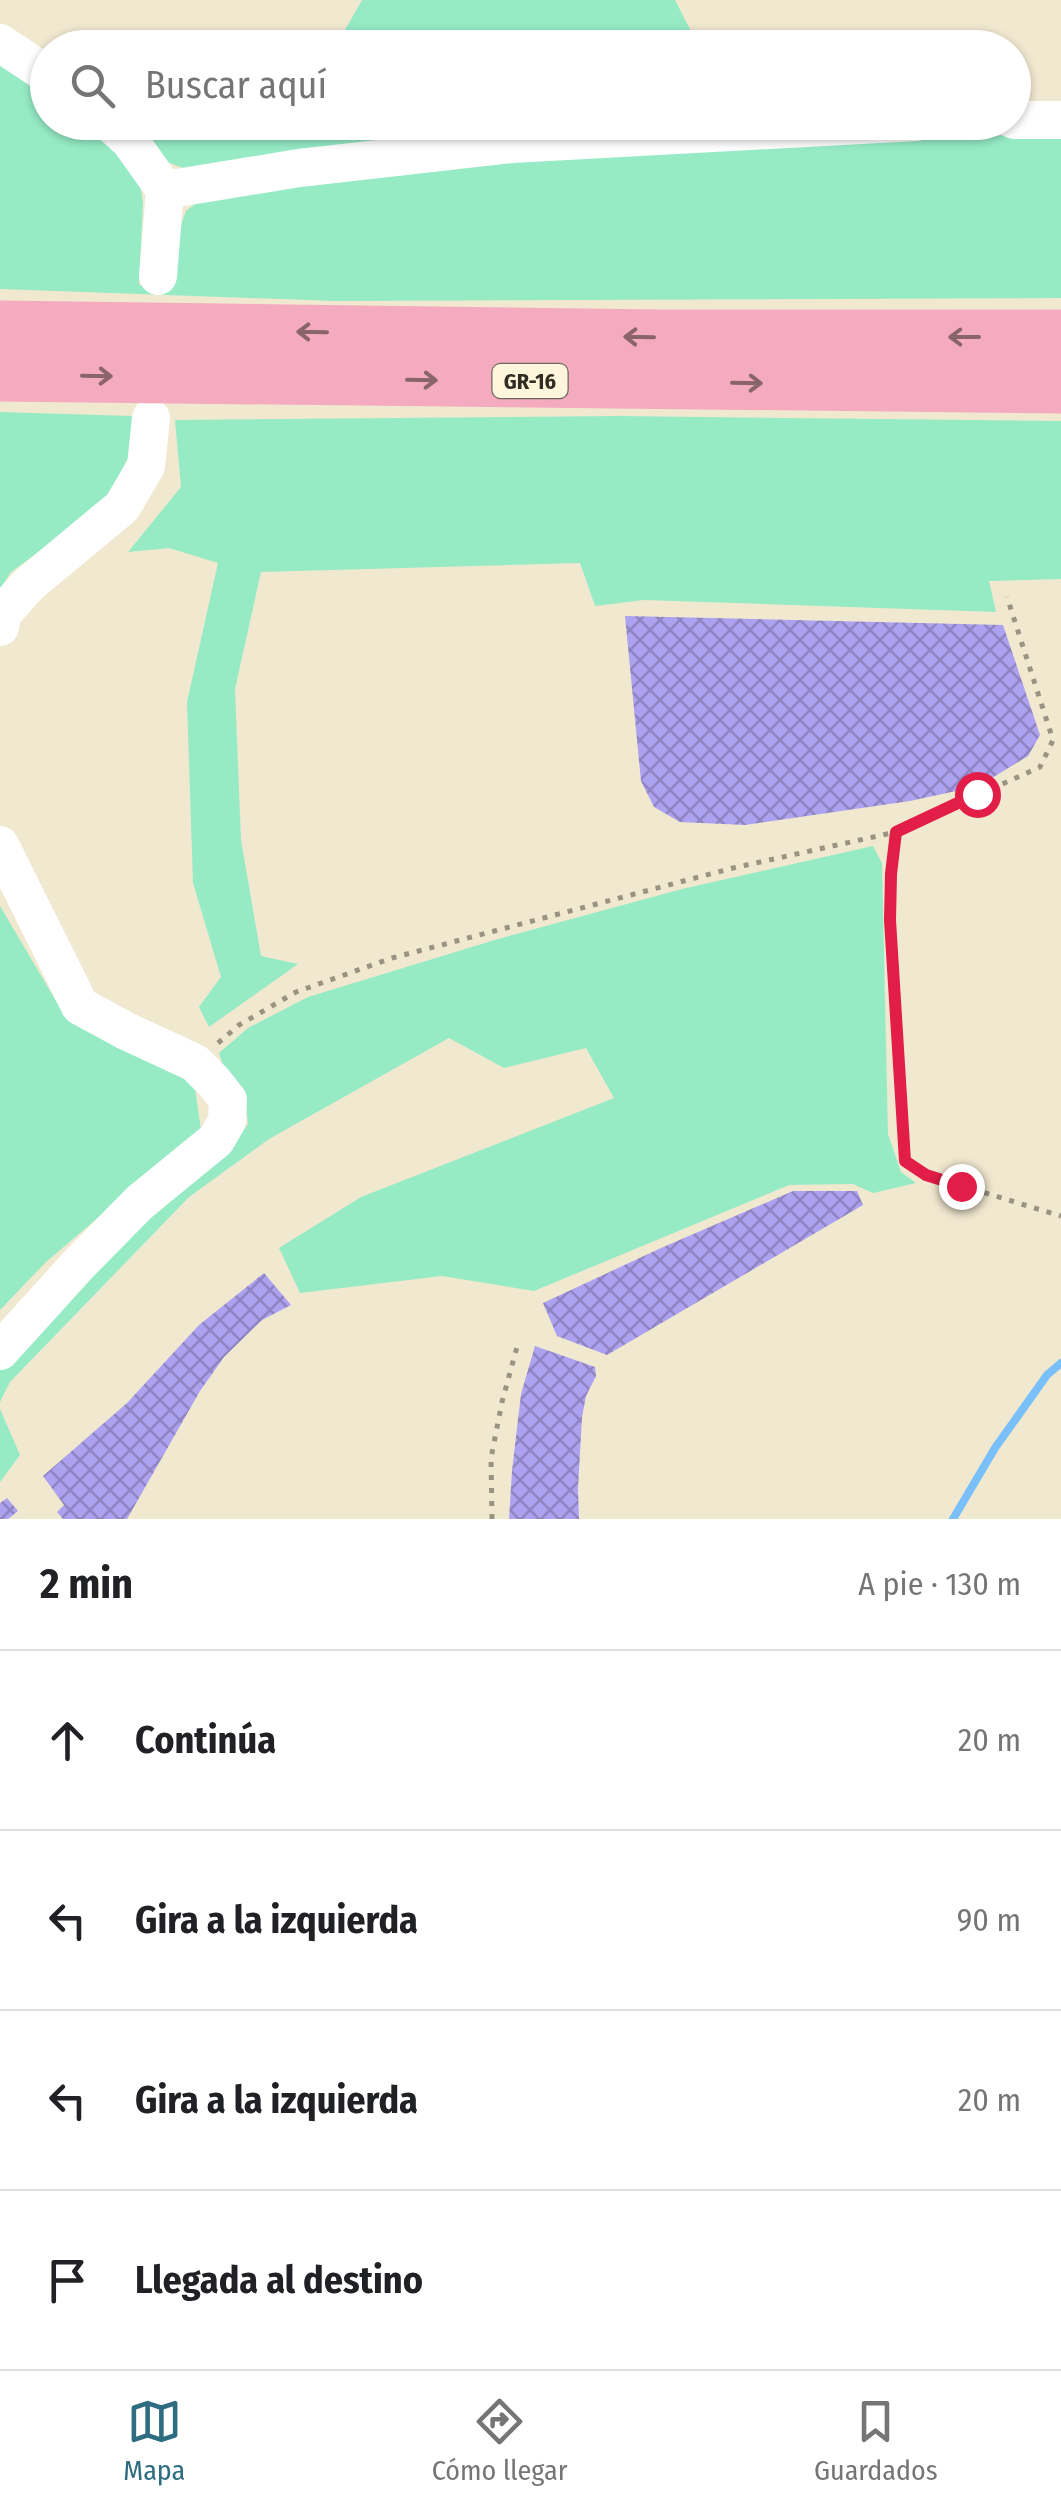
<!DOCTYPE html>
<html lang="es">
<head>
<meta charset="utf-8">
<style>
  body { margin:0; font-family:"Fira Sans Condensed",sans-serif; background:#f2f2f2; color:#202124 }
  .stop { position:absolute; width:30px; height:30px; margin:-22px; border:8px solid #e11d48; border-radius:50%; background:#fff }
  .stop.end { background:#e11d48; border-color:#fff; box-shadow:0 2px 10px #0008 }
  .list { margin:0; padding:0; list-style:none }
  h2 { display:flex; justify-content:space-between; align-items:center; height:130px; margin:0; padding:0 40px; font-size:42px }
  h2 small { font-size:32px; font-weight:400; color:#757577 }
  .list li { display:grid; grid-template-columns:65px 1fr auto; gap:30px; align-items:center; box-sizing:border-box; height:180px; padding:0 40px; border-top:2px solid #e0e0e0 }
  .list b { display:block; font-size:38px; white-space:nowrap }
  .list em { font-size:32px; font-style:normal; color:#757577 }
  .icon { flex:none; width:55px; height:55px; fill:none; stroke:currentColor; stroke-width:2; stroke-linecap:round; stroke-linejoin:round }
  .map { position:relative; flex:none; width:1061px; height:1519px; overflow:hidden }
  .search { position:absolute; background:#fff; box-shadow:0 2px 8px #0004; left:30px; right:30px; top:30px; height:110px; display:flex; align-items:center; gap:25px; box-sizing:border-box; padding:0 35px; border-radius:55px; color:#757577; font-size:38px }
  .sheet { height:850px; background:#fff }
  nav { display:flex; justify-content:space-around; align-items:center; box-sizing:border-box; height:140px; border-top:2px solid #e0e0e0; background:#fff; font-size:28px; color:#757577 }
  nav a { display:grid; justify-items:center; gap:5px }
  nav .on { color:#2d6c81 }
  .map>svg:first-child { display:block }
</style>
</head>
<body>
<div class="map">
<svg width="1061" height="1519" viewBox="0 0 1061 1519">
  <defs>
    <pattern id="building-cross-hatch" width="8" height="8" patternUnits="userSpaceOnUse" patternTransform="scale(2.5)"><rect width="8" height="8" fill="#ada2ef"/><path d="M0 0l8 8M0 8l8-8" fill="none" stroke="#8d84c1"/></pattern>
  </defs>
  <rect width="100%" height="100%" fill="#f1e8d0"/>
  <path fill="#96ebc5" d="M362 0H675L699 47H323L345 30Z
    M0 57 47 85 48 122 97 123 138 173 143 202 139 285 173 287V247L186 211 212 191 554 155 753 141 1061 134V298L335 301 0 289Z
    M125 123H630L189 170 156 158Z
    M0 412 133 416 128 458 111 494 59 537 11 572 0 589Z
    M618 416 1061 421V579L989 581 996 612 644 600 595 606 580 563 261 572 235 689 241 840 261 956 298 964 209 1027 199 1007 221 977 193 883 187 702 218 563 169 548 128 552 181 487 175 420Z
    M873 846 882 863 888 1134 901 1172 916 1183 873 1193 853 1184 789 1185 534 1291 442 1276 300 1293 279 1248 361 1197 614 1098 586 1048 504 1068 449 1038 269 1139 189 1197 10 1382 0 1402V1365L105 1257 223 1157 248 1124 245 1095 223 1066 219 1053 248 1028 308 997 498 939 682 889Z
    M0 906 66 1018 121 1049 194 1081 201 1130 46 1262 0 1310Z
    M0 1409 20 1455 0 1482Z"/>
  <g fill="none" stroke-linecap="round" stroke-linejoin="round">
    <path stroke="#79bff9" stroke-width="8" d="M953 1519 995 1448 1047 1375 1061 1363"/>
  </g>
  <path fill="url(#building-cross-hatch)" d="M625 616 1003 625 1040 735 1028 756 979 786 910 801 745 825 680 822 654 807 641 781Z
    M793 1191H857L863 1205 607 1355 557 1336 543 1303 661 1248Z
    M264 1273 291 1305 262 1320 224 1357 200 1391 127 1519H63L57 1512 64 1505 43 1476 127 1403 199 1325Z
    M535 1346 595 1367 596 1376 586 1396 582 1417 578 1488 579 1519H509L512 1471 521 1394Z
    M7 1498 18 1511 8 1519H0V1503Z"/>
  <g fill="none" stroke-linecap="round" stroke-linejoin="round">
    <path stroke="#999381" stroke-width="5" stroke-dasharray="5 8" stroke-linecap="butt" d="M896 832 1040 767 1053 740 1007 597
      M218 1043 239 1025 296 992 392 958 733 868 896 832 891 874 889 920 905 1161 926 1175 1061 1216
      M492 1519 491 1458 502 1402 517 1347"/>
    <path stroke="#fff" stroke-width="38" d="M0 43 48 75
      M1014 120H1061
      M109 122 130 141 165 190 158 276
      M165 190 299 168 512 144 916 122
      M0 627 3 613 28 585 122 507 146 466 151 418
      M0 845 80 1006 126 1031 195 1063 213 1081 228 1100 227 1121 216 1140 140 1202 78 1265 0 1351"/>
    <path stroke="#f4aabf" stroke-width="55" d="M0 328 658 337H1061
      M0 374 1061 386"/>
  </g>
  <defs><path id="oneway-shaft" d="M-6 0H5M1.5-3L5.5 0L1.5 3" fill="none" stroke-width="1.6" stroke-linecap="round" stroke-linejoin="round" transform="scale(2.5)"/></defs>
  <g stroke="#89656a">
    <use href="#oneway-shaft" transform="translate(312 332) rotate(-179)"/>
    <use href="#oneway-shaft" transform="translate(639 337) rotate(-179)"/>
    <use href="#oneway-shaft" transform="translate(964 337) rotate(180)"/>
    <use href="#oneway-shaft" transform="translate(97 376) rotate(1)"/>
    <use href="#oneway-shaft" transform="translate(422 380) rotate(1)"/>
    <use href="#oneway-shaft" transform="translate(747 383) rotate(1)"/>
  </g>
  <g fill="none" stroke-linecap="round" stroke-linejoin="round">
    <path stroke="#e11d48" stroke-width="12" d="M961 1186 926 1175 905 1161 890 920 891 874 896 832 977 794"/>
  </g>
  <g text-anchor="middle" stroke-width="9" stroke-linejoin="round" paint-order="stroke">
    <rect fill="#fef5dd" stroke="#6e695c" stroke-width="2.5" x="492.5" y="364" width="75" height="34" rx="8"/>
    <g font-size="22" font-weight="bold" fill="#312d24">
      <text x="530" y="389">GR-16</text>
    </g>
  </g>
</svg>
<div class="stop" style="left:977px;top:794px"></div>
<div class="stop end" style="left:961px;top:1186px"></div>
<div class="search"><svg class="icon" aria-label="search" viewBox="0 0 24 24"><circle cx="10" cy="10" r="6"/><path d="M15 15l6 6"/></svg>Buscar aquí</div>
</div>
<section class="sheet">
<h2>2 min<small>A pie · 130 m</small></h2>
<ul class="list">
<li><svg class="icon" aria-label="ahead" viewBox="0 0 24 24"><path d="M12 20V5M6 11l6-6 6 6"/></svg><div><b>Continúa</b></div><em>20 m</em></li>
<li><svg class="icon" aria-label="left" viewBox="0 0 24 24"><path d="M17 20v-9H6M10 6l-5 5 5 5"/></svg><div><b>Gira a la izquierda</b></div><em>90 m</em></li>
<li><svg class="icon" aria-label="left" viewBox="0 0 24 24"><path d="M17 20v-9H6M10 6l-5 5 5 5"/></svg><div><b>Gira a la izquierda</b></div><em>20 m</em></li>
<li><svg class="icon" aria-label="arrive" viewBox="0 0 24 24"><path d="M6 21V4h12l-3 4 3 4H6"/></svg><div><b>Llegada al destino</b></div></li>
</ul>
</section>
<nav>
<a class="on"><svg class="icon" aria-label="map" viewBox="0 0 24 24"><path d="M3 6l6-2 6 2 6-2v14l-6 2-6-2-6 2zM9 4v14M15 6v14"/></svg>Mapa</a>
<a><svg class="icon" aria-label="directions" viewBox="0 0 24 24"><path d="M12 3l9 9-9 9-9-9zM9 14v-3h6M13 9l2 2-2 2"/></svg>Cómo llegar</a>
<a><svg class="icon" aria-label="saved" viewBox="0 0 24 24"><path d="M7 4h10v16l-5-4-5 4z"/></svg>Guardados</a>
</nav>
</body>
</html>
